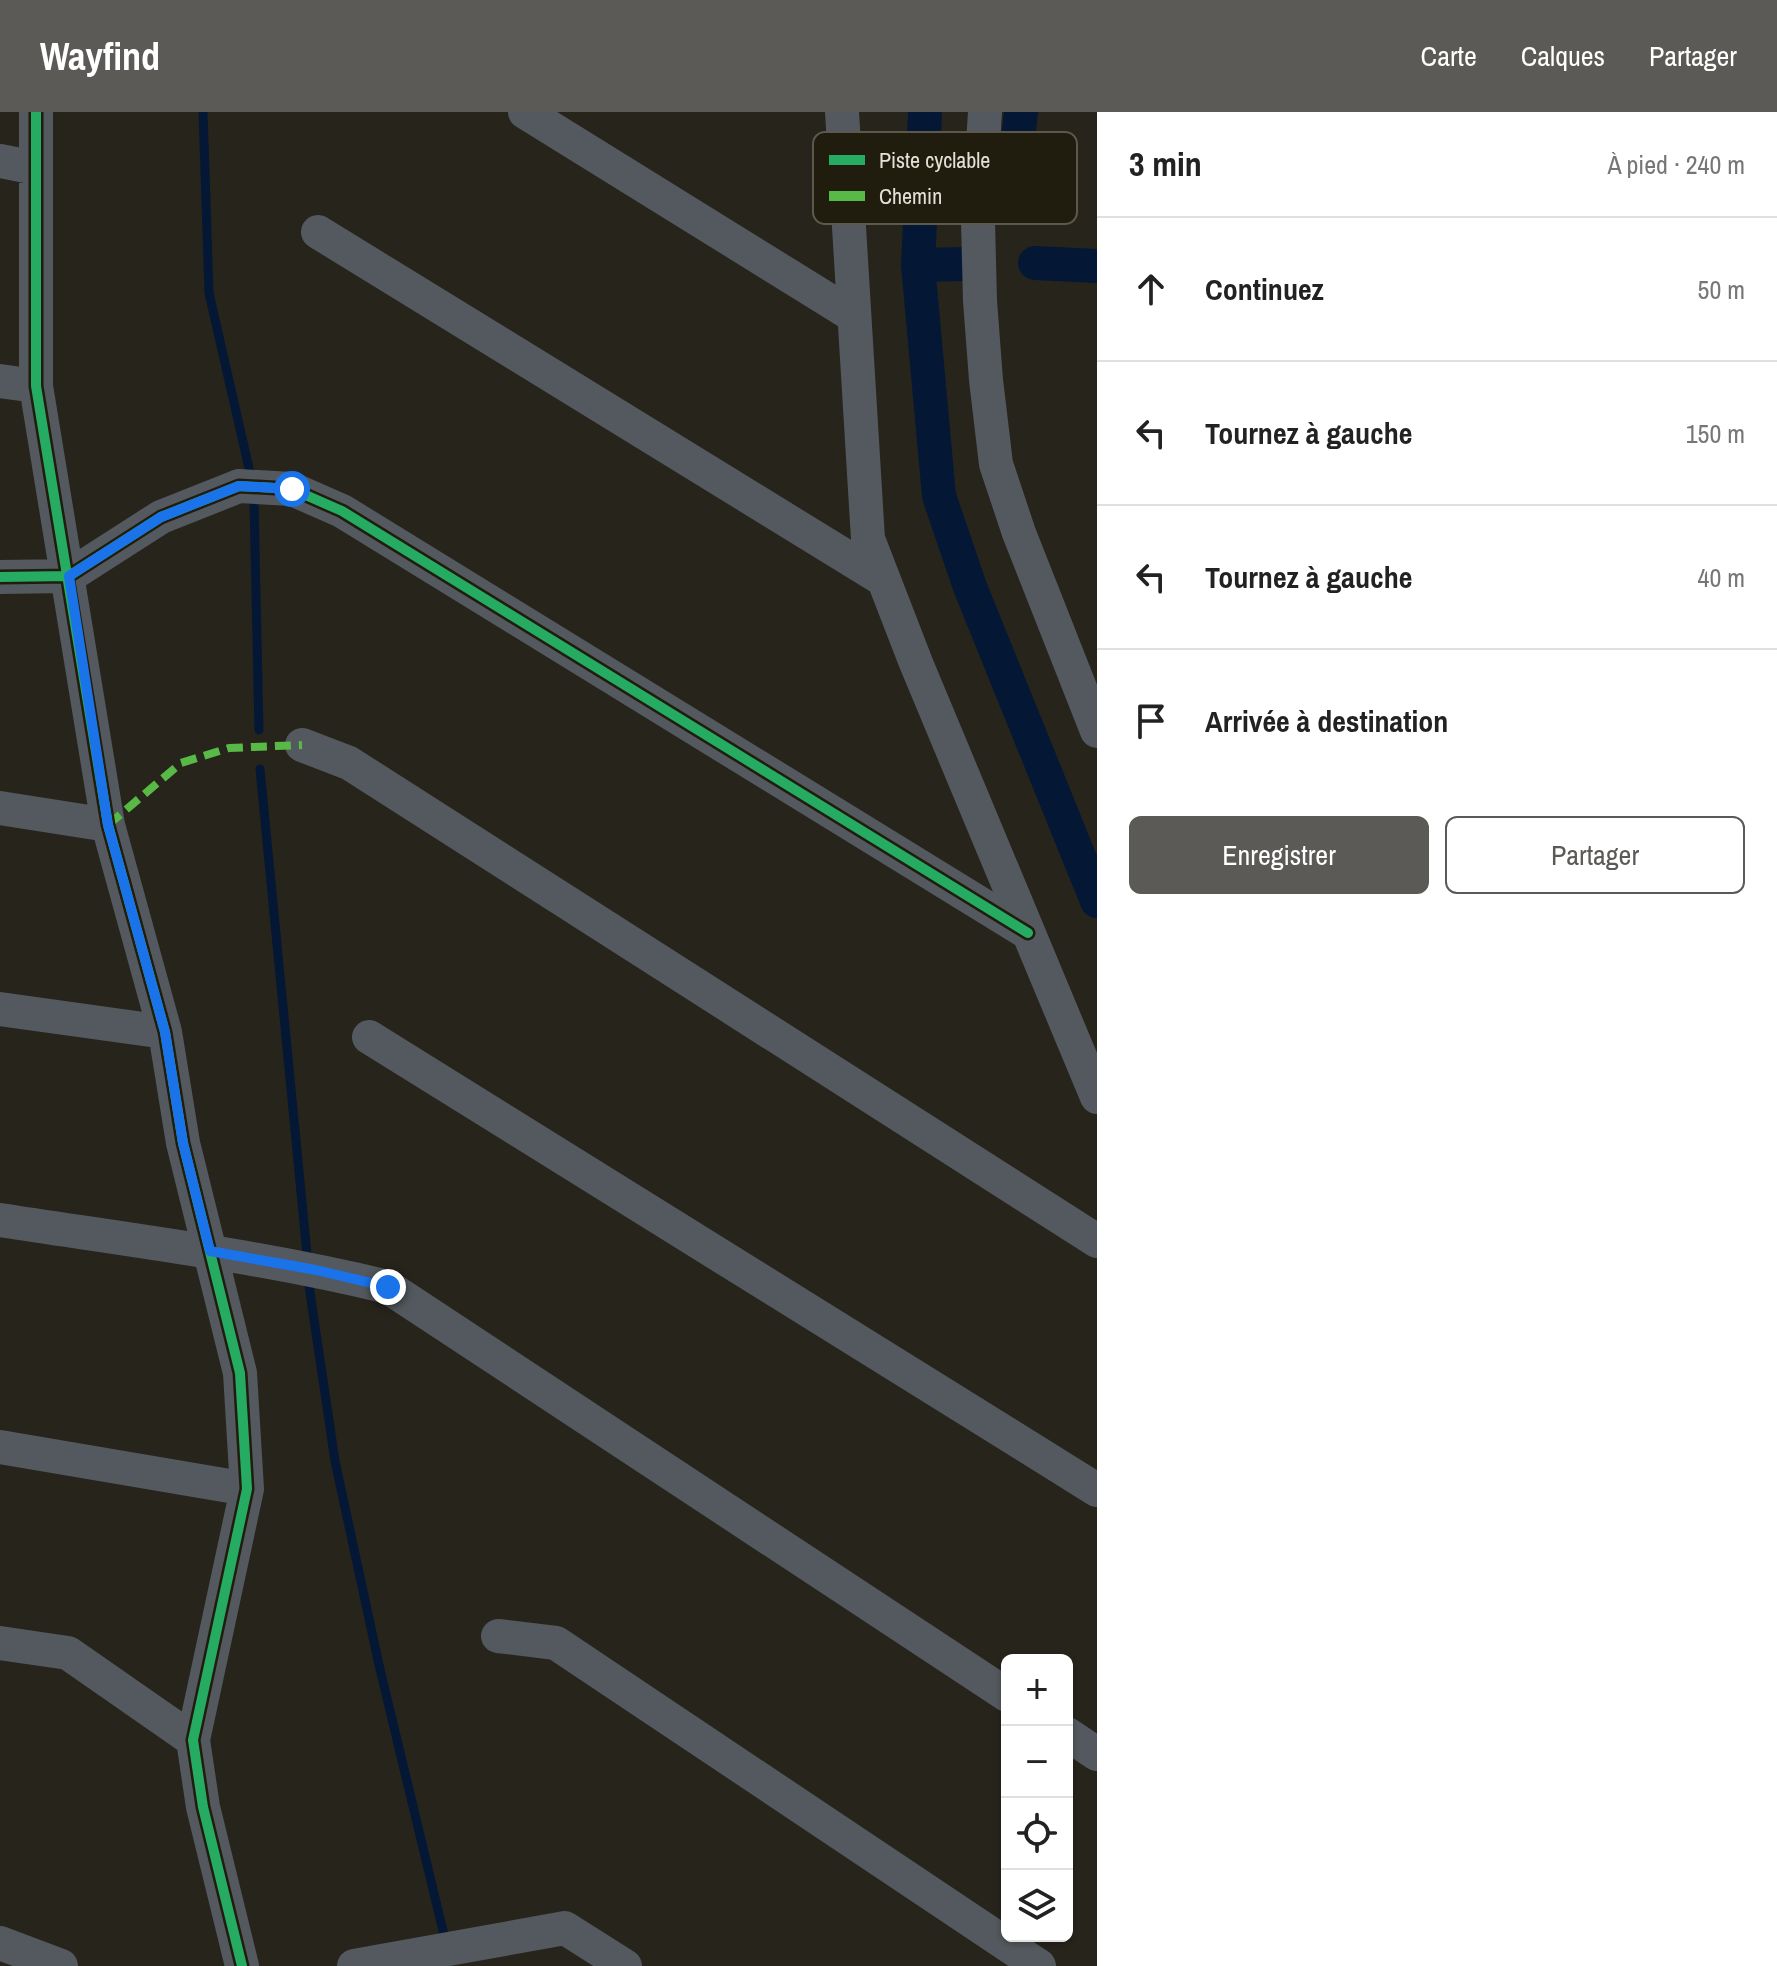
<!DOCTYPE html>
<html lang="fr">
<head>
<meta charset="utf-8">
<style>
  body { margin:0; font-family:"Archivo Narrow",sans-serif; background:#f6f6f6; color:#222 }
  .controls { position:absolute; right:24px; bottom:24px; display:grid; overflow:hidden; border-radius:12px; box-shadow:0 2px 6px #0004 }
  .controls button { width:72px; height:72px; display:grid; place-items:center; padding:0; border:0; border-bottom:2px solid #e0e0e0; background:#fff; color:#222; font:40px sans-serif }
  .stop { position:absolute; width:24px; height:24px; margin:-18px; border:6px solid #1a73e8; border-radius:50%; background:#fff }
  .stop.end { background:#1a73e8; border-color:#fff; box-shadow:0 2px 8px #0008 }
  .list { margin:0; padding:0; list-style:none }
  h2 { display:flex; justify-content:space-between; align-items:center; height:104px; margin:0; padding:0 32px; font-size:34px }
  h2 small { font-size:26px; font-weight:400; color:#767676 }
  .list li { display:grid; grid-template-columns:52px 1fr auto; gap:24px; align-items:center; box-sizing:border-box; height:144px; padding:0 32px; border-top:2px solid #e0e0e0 }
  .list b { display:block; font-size:30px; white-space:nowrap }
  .list em { font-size:26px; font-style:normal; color:#767676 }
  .actions { display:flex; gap:16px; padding:24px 32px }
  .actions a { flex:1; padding:18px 0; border:2px solid #5c5a56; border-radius:12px; text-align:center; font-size:28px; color:#5c5a56 }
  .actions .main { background:#5c5a56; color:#fff }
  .icon { flex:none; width:44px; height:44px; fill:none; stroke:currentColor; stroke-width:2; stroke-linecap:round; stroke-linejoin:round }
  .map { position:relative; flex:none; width:1097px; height:1854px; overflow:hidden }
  header { display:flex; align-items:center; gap:48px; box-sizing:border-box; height:112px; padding:0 40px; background:#5c5a56; color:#fff }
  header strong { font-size:38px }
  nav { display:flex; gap:44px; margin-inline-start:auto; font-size:28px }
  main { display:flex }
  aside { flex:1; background:#fff }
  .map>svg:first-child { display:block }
</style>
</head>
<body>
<header>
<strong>Wayfind</strong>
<nav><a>Carte</a><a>Calques</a><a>Partager</a></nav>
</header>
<main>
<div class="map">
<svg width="1097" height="1854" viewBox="0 0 1097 1854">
  <rect width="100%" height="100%" fill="#27241c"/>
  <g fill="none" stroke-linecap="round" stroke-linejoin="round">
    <path stroke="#041836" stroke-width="9" d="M203 0 209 181 251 365
      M254 390 259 618
      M260 657 307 1142
      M308 1167 335 1349 379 1553 444 1823"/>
    <path stroke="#041836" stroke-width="34" d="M925 0 918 153 939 384 970 475 1097 789
      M1015 57 1021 0
      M1035 151 1097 154
      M918 153 966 152"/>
    <path stroke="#53595e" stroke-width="34" d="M36 0V274L108 713 165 920 183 1031 240 1261 247 1377 193 1628 203 1695 242 1854
      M525 0 854 204
      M842 0 868 427 916 551 1097 985
      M985 0 978 109 980 189 986 268 996 352 1019 421 1097 619
      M0 49 36 56
      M318 120 884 468
      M0 269 36 274
      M0 465 69 464 161 405 239 374 292 377 342 399 1028 821
      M302 633 349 651 1097 1129
      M0 696 108 713
      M0 897 165 920
      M369 925 1097 1378
      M0 1108C130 1128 260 1144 388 1175L1007 1583
      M0 1335 247 1377
      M498 1524 556 1531 1039 1854
      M0 1531 68 1541 193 1628
      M1067 1622 1097 1642
      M0 1831 61 1854
      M354 1854 565 1816 625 1854"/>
    <path stroke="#58b947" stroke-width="8" stroke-dasharray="16 8" stroke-linecap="butt" d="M108 713 181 651 229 636 302 633"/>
    <defs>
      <path id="cycleway" d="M36 0V274L108 713 165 920 183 1031 240 1261 247 1377 193 1628 203 1695 242 1854
        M0 465 69 464 161 405 239 374 292 377 342 399 1028 821"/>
    </defs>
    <use href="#cycleway" stroke="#211d0e" stroke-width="15"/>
    <use href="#cycleway" stroke="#26ab63" stroke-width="10"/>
  </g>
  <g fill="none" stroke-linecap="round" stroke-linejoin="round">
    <path stroke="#1a73e8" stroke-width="10" d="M292 377 239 374 161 405 69 464 108 713 165 920 183 1031 210 1139 316 1158 388 1175"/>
  </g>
  <rect x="813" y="20" width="264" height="92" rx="12" fill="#211d0e" stroke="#5c584b" stroke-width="2"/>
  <rect x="829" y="43" width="36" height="10" fill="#26ab63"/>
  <rect x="829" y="79" width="36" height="10" fill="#58b947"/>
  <g font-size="22" fill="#e4e1d8">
    <text x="879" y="56">Piste cyclable</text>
    <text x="879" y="92">Chemin</text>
  </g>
</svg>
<div class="controls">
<button>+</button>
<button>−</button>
<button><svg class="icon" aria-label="locate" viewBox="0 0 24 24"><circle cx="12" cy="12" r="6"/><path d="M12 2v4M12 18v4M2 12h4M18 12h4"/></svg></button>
<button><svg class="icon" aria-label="layers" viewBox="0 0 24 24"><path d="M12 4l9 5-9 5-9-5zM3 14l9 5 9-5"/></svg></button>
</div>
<div class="stop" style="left:292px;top:377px"></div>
<div class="stop end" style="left:388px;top:1175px"></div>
</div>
<aside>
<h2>3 min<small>À pied · 240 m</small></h2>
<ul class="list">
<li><svg class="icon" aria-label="ahead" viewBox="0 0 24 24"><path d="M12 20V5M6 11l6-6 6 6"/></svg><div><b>Continuez</b></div><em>50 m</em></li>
<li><svg class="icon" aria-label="left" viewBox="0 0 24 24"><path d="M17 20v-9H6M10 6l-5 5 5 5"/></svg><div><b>Tournez à gauche</b></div><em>150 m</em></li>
<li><svg class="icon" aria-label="left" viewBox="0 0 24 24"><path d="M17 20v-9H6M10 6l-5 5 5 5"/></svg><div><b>Tournez à gauche</b></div><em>40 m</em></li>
<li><svg class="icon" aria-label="arrive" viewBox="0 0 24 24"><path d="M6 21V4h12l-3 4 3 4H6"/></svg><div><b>Arrivée à destination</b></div></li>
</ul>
<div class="actions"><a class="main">Enregistrer</a><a>Partager</a></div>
</aside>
</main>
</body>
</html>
